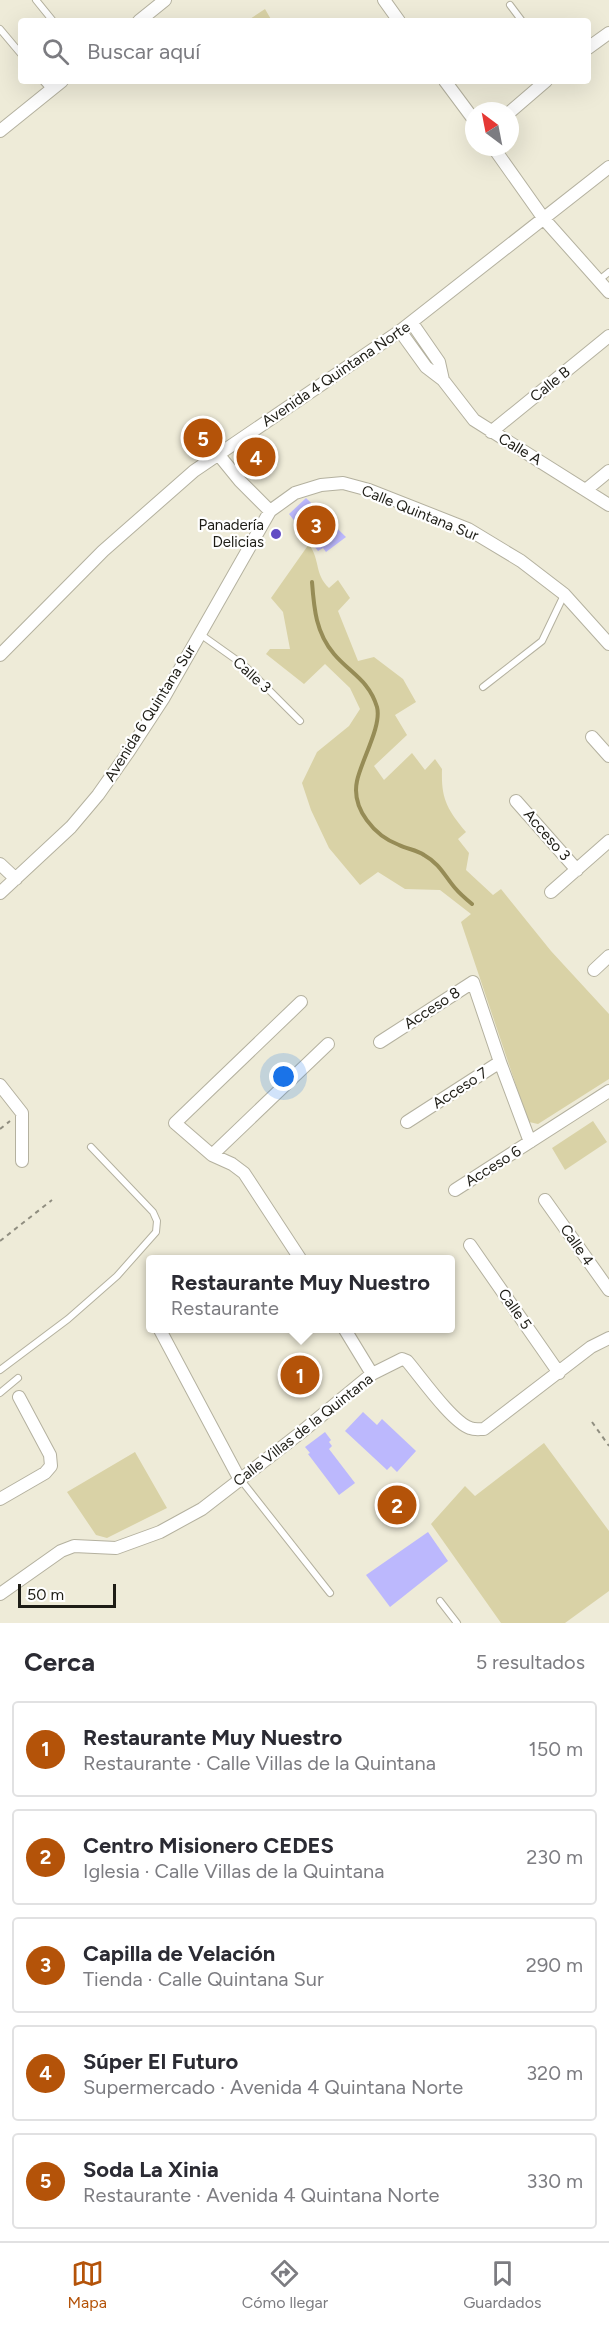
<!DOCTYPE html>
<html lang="es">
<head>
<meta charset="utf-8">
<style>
  body { margin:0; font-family:Figtree,sans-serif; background:#f7f7f7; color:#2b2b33 }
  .compass { position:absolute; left:465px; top:102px; width:54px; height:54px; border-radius:50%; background:#fff; box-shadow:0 6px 24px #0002; rotate:328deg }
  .scale { position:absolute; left:18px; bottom:15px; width:98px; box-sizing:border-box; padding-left:6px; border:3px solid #1e1d16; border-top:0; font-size:16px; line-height:21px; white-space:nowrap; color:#1e1d16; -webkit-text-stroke:4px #fff; paint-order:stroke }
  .you { position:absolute; left:284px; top:1077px; width:21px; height:21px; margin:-15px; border:4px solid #fff; border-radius:50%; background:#1a73e8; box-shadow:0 0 0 9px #1a73e833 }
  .badge { display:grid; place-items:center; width:39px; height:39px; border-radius:50%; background:#b45309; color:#fff; font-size:20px; font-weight:700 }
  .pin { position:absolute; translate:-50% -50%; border:3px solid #fff; box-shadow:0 2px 6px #0006 }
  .popup { position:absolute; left:146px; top:1255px; width:309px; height:78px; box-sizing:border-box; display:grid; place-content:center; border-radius:6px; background:#fff; filter:drop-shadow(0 2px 4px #0005); font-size:20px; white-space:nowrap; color:#7c7c81 }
  .popup b { font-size:22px; color:#2b2b33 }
  .popup::after { content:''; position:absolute; left:50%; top:100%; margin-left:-12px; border:12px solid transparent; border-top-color:#fff }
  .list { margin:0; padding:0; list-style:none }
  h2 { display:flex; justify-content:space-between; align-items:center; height:78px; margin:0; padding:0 24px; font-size:26px }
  h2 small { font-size:20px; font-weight:400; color:#7c7c81 }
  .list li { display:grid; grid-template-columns:39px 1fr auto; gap:18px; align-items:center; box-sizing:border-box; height:96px; margin:0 12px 12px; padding:0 12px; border:2px solid #e1e1e2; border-radius:6px }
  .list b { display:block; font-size:22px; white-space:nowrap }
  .list p { margin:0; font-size:20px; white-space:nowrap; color:#7c7c81 }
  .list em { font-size:20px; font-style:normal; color:#7c7c81 }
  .icon { flex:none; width:33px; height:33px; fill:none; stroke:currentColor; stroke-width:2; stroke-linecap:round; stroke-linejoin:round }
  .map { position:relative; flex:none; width:609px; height:1623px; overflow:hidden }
  .search { position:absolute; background:#fff; box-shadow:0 6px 24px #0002; left:18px; right:18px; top:18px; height:66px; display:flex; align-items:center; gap:15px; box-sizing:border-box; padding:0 21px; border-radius:6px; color:#7c7c81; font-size:22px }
  .sheet { height:618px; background:#fff }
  nav { display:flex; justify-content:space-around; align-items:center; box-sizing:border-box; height:84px; border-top:2px solid #e1e1e2; background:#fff; font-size:16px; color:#7c7c81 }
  nav a { display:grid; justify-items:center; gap:3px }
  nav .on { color:#b45309 }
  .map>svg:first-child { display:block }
</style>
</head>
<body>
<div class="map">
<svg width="609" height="1623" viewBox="0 0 609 1623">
  <rect width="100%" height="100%" fill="#eeebd8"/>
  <path fill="#d9d2a6" d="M265 9 272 21H247Z
    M309 544C321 562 314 573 329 588L338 580 350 598 338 611 358 661 374 657 403 679 416 702 395 715 407 735 374 766 384 780 412 753 425 770 435 759 442 769C441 799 447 809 466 832L458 839 469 853 466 870 493 895 501 889 551 951 609 1014V1079L538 1124 529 1122 527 1118 461 922 471 914 440 890 405 889 378 872 360 885 329 848 311 810 302 783 317 752 349 726 360 709 350 688 325 664 304 684 266 654 270 649H290L283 612 271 598Z
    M593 1121 607 1142 565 1170 552 1148Z
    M544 1443 609 1531V1591L565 1623H501L431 1524 465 1486 475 1496Z
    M135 1452 167 1508 107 1538 96 1535 67 1492Z"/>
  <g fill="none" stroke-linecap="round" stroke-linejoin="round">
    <path stroke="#968c56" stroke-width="4" d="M312 582C314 609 316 633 334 654 350 673 369 680 377 707 382 726 361 761 357 781 351 809 375 836 399 845 407 849 417 850 424 855 440 864 444 875 455 888 460 894 466 899 472 904"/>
  </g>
  <path fill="#bcb8fd" d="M262 435 275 462 250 475 236 452Z
    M306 498 346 537 326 552 323 548 318 551 289 514Z
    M301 1360 313 1379 298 1388 286 1370Z
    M363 1412 377 1425 382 1419 416 1451 397 1472 391 1466 387 1470 345 1431Z
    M325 1432 331 1440 329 1442 332 1446 329 1449 355 1483 339 1495 308 1454 310 1453 305 1447Z
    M428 1532 448 1561 390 1607 366 1575Z"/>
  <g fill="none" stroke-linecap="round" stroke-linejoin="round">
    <defs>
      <path id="service" d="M36 0 53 21
        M510 5 522 21
        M0 29 21 54
        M43 81 51 90
        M599 280 609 272
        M200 634 245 666 300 721
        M483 687 542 641 564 595
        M0 1370 68 1319 117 1276 156 1232 157 1221 153 1212 91 1147
        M0 1393 18 1378
        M241 1480 330 1593
        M440 1601 457 1623"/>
      <path id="minor" d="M384 0 399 21
        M139 21 165 0
        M588 48 609 33
        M445 81 474 120
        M510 112 546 81
        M0 131 62 81
        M493 147 544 219 609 292
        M412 323 439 362 443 380
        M400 331 426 367 443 380 474 420 609 505
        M491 432 609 336
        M218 454 240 481 270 511
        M587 489 609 471
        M0 655 103 551 194 471 400 331 609 167
        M592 737 609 756
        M516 801 577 870
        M0 864 16 879
        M551 892 609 841
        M0 893 71 827 98 795 129 751 163 699 270 511 295 493 321 485 343 483 369 490 468 529 521 561 564 594 609 644
        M594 970 609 956
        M301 1002 175 1123 212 1155 232 1164 244 1173 301 1260
        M380 1042 473 982 500 1062
        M0 1085 22 1113V1161
        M407 1122 500 1062 530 1142
        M212 1155 328 1044
        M455 1190 609 1091
        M545 1200 609 1290
        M470 1245 559 1373
        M159 1328 240 1480
        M344 1328 372 1374
        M0 1499 45 1473 51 1466 50 1455 19 1397
        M0 1594 61 1551 74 1546 116 1548 160 1532 202 1509 299 1434 372 1374 402 1359 407 1361C420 1376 452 1422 470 1428 475 1430 479 1429 484 1429L591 1347 609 1338"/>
    </defs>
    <use href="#service" stroke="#b4b19f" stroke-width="8"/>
    <use href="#minor" stroke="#b4b19f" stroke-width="14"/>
    <path stroke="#908e80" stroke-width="2" stroke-dasharray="4.5 4.5" stroke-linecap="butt" d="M0 1129 10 1121
      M0 1241 52 1200
      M592 1422 609 1446"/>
    <use href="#service" stroke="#fff" stroke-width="6"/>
    <use href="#minor" stroke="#fff" stroke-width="12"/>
  </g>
  <circle fill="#624cc4" stroke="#fff" stroke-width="2" cx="276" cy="534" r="6"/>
  <g text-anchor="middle" stroke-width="4.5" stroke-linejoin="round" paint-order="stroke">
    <g font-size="15" fill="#1e1d16" stroke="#fff">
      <text transform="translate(336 374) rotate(-34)" y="5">Avenida 4 Quintana Norte</text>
      <text transform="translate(550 384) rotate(-39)" y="5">Calle B</text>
      <text transform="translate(520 449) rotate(31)" y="5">Calle A</text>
      <text transform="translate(420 513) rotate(22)" y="5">Calle Quintana Sur</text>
      <text transform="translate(252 675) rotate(42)" y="5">Calle 3</text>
      <text transform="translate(150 713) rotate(-58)" y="5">Avenida 6 Quintana Sur</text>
      <text transform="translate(547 835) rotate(49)" y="5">Acceso 3</text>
      <text transform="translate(432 1008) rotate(-33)" y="5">Acceso 8</text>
      <text transform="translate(460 1088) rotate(-33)" y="5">Acceso 7</text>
      <text transform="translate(493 1166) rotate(-32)" y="5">Acceso 6</text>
      <text transform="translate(577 1245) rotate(55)" y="5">Calle 4</text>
      <text transform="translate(515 1309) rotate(55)" y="5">Calle 5</text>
      <text transform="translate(303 1430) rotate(-38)" y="5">Calle Villas de la Quintana</text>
    </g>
    <g font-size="15" fill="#1e1d16" stroke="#fff" text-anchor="end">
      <text x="264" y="530">Panadería<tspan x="264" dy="17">Delicias</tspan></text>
    </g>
  </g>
</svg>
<svg class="compass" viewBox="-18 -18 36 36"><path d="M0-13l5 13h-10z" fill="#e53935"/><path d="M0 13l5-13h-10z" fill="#7c7c81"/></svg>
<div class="scale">50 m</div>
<div class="you"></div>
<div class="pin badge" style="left:300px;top:1375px">1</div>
<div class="popup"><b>Restaurante Muy Nuestro</b>Restaurante</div>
<div class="pin badge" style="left:397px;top:1505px">2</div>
<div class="pin badge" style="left:316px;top:525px">3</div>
<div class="pin badge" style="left:256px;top:457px">4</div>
<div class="pin badge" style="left:203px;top:438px">5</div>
<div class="search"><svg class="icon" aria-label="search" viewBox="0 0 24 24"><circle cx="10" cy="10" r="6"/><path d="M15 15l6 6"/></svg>Buscar aquí</div>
</div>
<section class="sheet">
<h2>Cerca<small>5 resultados</small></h2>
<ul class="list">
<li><span class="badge">1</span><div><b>Restaurante Muy Nuestro</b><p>Restaurante · Calle Villas de la Quintana</p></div><em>150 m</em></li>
<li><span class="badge">2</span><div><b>Centro Misionero CEDES</b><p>Iglesia · Calle Villas de la Quintana</p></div><em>230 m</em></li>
<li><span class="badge">3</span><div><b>Capilla de Velación</b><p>Tienda · Calle Quintana Sur</p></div><em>290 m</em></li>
<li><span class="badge">4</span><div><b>Súper El Futuro</b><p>Supermercado · Avenida 4 Quintana Norte</p></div><em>320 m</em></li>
<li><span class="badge">5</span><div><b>Soda La Xinia</b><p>Restaurante · Avenida 4 Quintana Norte</p></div><em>330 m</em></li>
</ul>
</section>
<nav>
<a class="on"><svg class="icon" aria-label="map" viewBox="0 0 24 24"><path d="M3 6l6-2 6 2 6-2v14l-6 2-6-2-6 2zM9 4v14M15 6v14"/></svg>Mapa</a>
<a><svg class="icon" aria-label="directions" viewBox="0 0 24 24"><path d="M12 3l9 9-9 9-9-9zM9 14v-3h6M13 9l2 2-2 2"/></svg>Cómo llegar</a>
<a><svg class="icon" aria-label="saved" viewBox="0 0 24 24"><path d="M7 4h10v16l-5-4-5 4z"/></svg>Guardados</a>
</nav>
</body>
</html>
